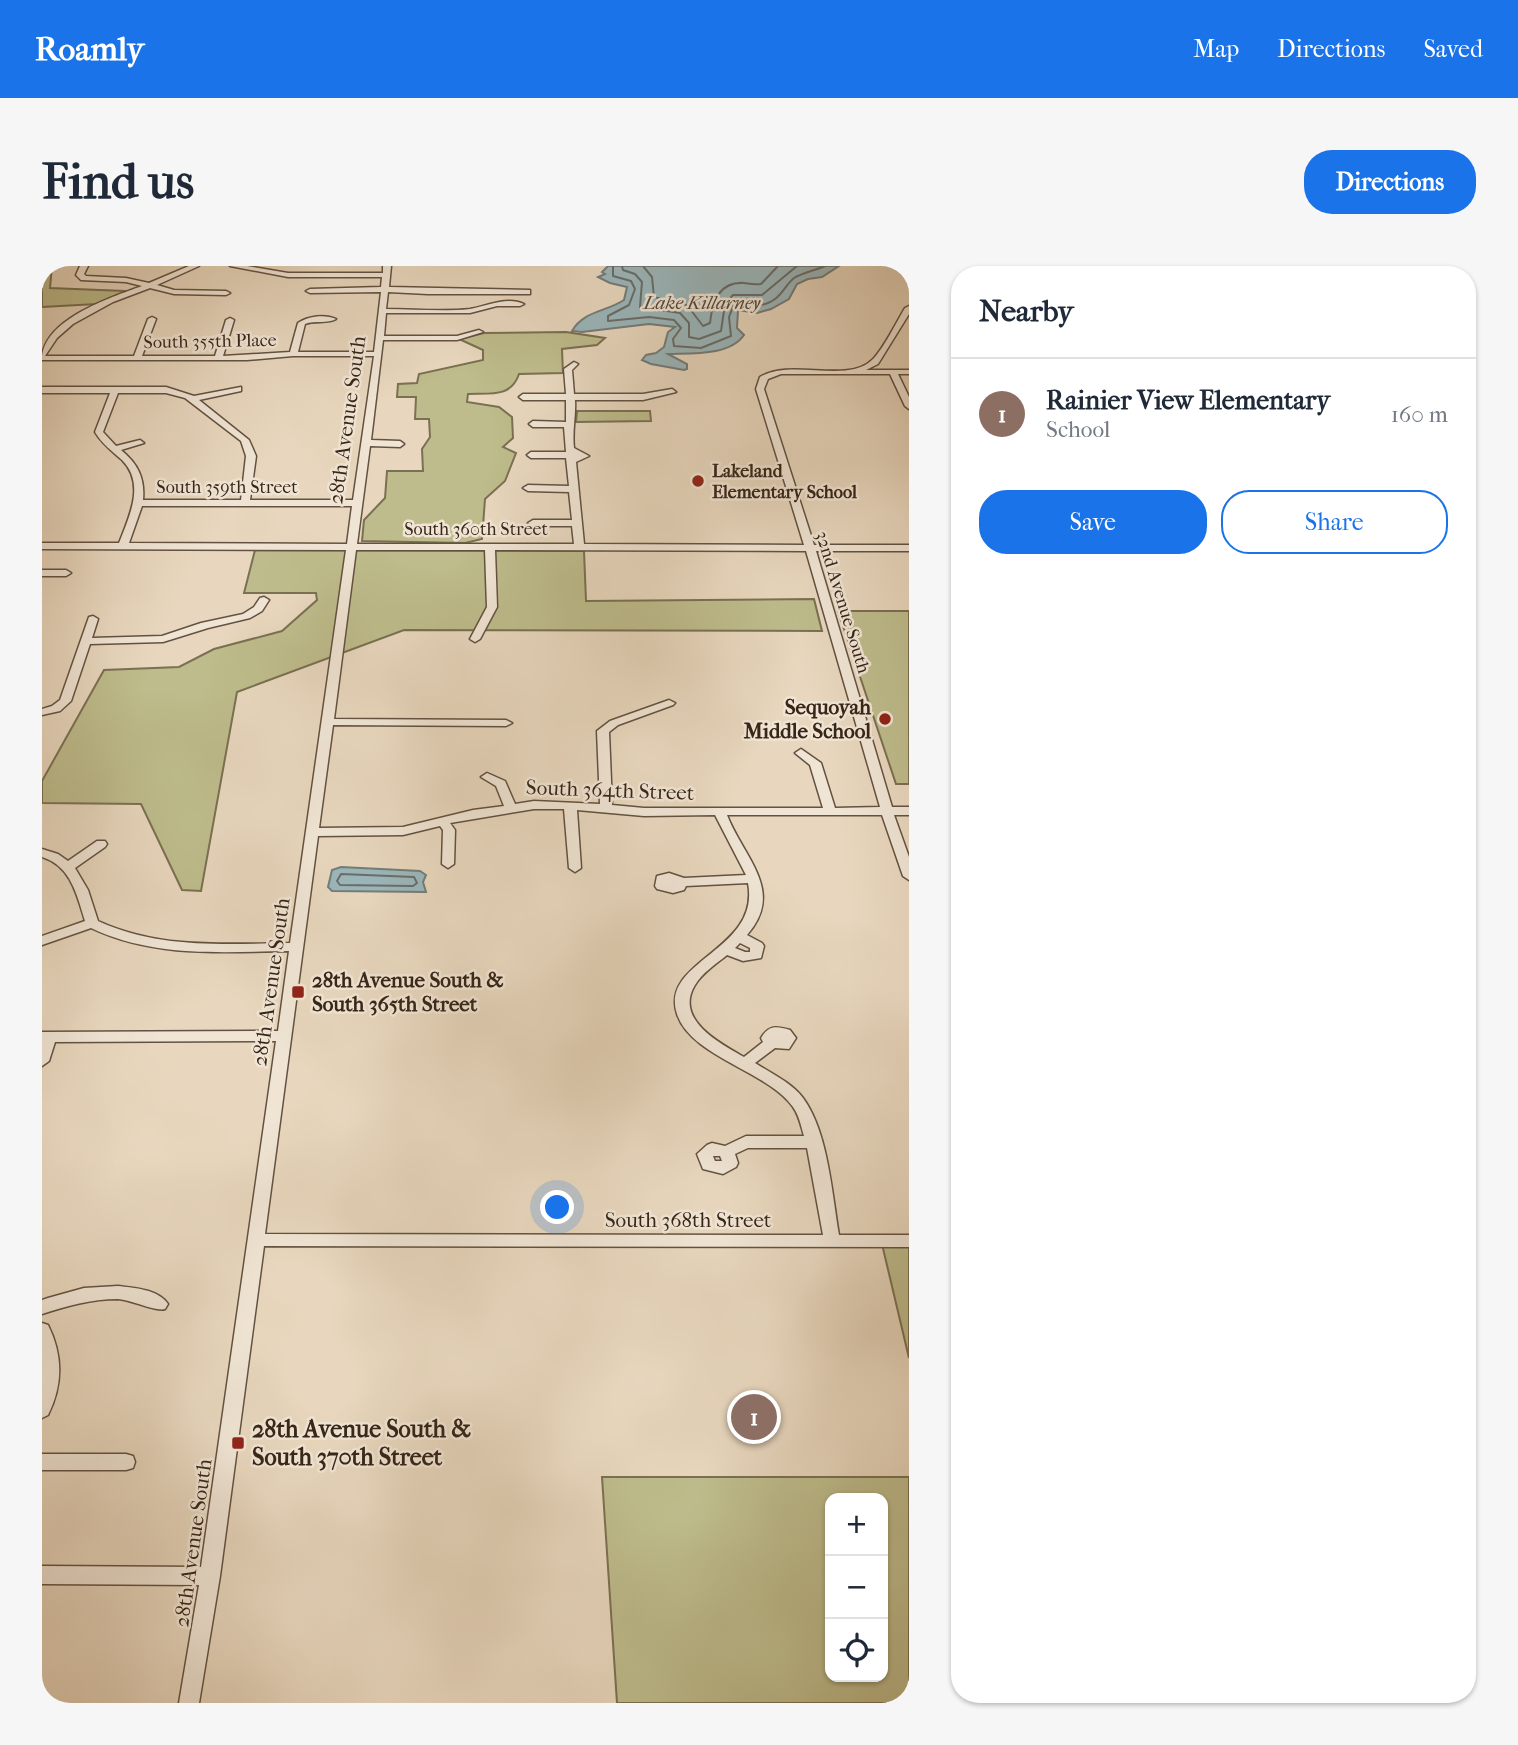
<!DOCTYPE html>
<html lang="en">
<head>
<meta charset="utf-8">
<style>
  body { margin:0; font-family:"IM FELL French Canon",serif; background:#f6f6f7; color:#1f2937 }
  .controls { position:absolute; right:21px; bottom:21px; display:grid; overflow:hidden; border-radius:14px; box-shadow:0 2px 5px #0004 }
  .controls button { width:63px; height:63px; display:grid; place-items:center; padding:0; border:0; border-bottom:2px solid #e0e1e3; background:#fff; color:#1f2937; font:35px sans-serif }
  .you { position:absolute; left:516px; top:942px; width:24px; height:24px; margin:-18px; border:5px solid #fff; border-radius:50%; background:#1a73e8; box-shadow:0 0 0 10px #1a73e833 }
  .badge { display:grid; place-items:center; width:46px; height:46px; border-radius:50%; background:#1a73e8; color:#fff; font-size:23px; font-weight:700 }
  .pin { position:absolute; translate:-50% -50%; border:4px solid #fff; box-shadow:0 2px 7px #0006 }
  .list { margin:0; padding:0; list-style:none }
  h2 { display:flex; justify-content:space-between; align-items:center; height:91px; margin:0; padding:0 28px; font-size:30px }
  h2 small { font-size:23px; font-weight:400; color:#747a83 }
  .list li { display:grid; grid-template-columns:46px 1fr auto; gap:21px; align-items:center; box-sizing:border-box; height:112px; padding:0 28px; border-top:2px solid #e0e1e3 }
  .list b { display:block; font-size:26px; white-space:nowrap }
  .list p { margin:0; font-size:23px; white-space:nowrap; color:#747a83 }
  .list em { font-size:23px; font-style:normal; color:#747a83 }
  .actions { display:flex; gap:14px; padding:21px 28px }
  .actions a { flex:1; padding:16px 0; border:2px solid #1a73e8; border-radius:28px; text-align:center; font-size:24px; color:#1a73e8 }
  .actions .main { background:#1a73e8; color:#fff }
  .icon { flex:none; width:38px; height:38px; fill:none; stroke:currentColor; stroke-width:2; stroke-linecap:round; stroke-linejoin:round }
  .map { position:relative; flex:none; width:867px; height:1437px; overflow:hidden; border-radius:28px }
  header { display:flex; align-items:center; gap:42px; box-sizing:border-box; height:98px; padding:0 35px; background:#1a73e8; color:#fff }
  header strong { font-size:33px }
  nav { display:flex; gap:38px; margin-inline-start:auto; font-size:24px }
  .intro { display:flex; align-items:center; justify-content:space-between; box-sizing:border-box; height:168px; padding:0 42px }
  h1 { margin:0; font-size:49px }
  .button { padding:18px 32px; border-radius:28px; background:#1a73e8; color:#fff; font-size:24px; font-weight:700 }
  main { display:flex; gap:42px; padding:0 42px }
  aside { flex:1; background:#fff; border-radius:28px; box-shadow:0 2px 5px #0004 }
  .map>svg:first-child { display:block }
</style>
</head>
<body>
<header>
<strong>Roamly</strong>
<nav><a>Map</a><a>Directions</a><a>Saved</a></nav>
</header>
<div class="intro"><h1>Find us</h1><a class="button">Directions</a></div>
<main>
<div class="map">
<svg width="867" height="1437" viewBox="0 0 867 1437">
  <rect width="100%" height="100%" fill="#e8d7be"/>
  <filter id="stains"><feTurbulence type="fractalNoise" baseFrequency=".00286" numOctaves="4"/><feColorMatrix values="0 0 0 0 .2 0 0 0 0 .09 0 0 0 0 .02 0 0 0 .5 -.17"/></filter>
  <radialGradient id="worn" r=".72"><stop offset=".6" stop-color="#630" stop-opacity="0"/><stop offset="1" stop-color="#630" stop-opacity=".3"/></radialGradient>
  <path fill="#bebc8c" stroke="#7a7052" stroke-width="2" fill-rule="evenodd" d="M0 0H10L8 22 84 25 55 38 0 41Z
    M524 66 563 72 555 79 520 83 521 107 477 108C469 132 448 127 426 128L425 136 457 141 470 151 471 172 461 181 474 187 463 215 443 233 440 273 423 277 320 275 322 254 343 232 345 205H381L380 183 388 171 387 153H373L374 131H355L356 118 375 117 377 108 441 94V84L417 73 442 67Z
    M535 145H608L609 155 534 156Z
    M213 284 542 285 544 335 772 333 780 365 362 364 195 426 159 625 140 624 99 538 0 537V515L62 404 137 401 172 383 240 365 275 334 274 327H202Z
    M796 345H867V518H854Z
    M839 974 867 975V1092Z
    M560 1211H867V1437H575ZM788 1232H841V1411H788Z"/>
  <path fill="#9bb7bc" stroke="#737d7a" stroke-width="2" d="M566 0H797L780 11 766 13 755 18 747 33 729 43 715 47 696 44 695 62 702 69C688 90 649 87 626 88L645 98V103L642 104 609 98 600 94 604 89 614 87 622 81 626 66 633 61 607 58 540 66 530 65C541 45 564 46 582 34L585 21 568 17 556 11 563 8 560 6Z
    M299 601 378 605 384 609 381 616 384 626 290 625 286 621 290 604Z"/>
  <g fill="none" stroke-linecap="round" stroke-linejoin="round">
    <path stroke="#696e6a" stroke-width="2" d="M571 0V10L589 15 593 23 587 39 566 50V55L607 51 632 54 639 62 631 73 632 80 659 82 689 70 687 51 692 38C702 36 710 41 719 39 739 35 741 21 752 12 760 7 774 4 783 0
      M580 0 581 4 593 8 600 16 598 41 638 47 647 57V71L657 73 679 65 683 38 691 29H720L755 0
      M601 0 610 11 612 31 645 39 661 60 668 57C670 37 677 15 702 17 708 18 712 19 719 18L736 0
      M299 608 372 611 375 617 371 620 298 619 295 615Z"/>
    <defs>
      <path id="minor" d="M38 0H46L42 8 44 10 84 12 107 17 147 0H157L115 19 132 24 184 25 188 27 184 29 132 28 108 22 71 36 31 58 15 72 3 90H92L106 53 110 51 114 53 100 90H173L184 54 188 52 192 54 181 90 248 86 256 57C266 50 283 48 294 53 286 58 273 54 263 58L256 86H332L339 26 268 27 264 25 268 23 339 21 340 11H246L188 0H205L246 7H341V0H349L347 21 488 24V28H386L346 26 344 43C372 43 401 46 428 43 445 40 465 30 482 38L478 40H455L428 47H344L342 70H415L437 64 441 66 415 74H341L329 174 358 175 362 178 358 181 328 180 315 278H532L530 260H491L486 257 491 254H530L527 226 486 225 481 222 486 219 527 220 524 192H489L485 189 489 186H524L522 161H491L487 158 491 155 524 156V134H481L477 131 481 128H524L522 103 532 96 536 98 530 104 532 128H601L630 123 634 126 601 134H533C534 150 530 165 532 182L547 190 534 196 542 278 762 279 714 123 718 111C749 92 805 118 830 94 841 84 855 55 863 42L867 40V48L836 98 824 104H867V108H856L867 131V143L863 140 848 108H739L726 113 722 123 772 279H867V285H774L850 541H867V549H852L867 591V614L861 610 840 549H685C701 591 744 625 705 669L720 677 722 680 719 692 701 695 685 689C674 698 660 707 653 719 632 753 677 777 702 791L721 776 719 772C727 759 734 760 748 764L754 772 747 783 733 782 713 797C729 807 750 817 761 832 786 866 790 928 797 969H867V981L222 980 178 1310 157 1437H137L157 1319 0 1318V1300L159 1301 234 775 13 776 7 795 0 800V766L236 765 247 685C180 686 112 692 49 662L0 679V670L43 655C35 629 29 600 0 591V583L16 588 26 595 55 575H63L65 578 63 581 33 602 46 624 56 655C117 683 182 678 248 677L304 284 0 283V277H77C87 251 104 218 80 194 70 185 60 178 53 166L68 127H0V121H124L152 130 199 121V125L157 134 207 174 214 190 208 234H311L332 90H251L205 94H0C0 54 67 32 100 20L84 16 39 14 34 9ZM76 127H124L143 132 199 175 204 190 199 234H101C103 212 96 198 79 184L102 177 98 174 74 180 61 166ZM100 240H310L305 278 87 277ZM314 284H443L445 341 428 373 433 376 438 373 455 341 453 284 764 285 838 541 793 542 779 497 759 483 753 487 768 499 781 542H602L570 539 567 466 576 459 631 439 633 437 627 434 568 455 555 465 558 538 492 535 473 538 463 515 445 507 439 511 454 520 462 540 431 544 361 561 277 562 291 459 464 460 470 457 464 454 292 453ZM492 543H522L527 602 533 606 539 602 535 544 602 550 673 549 704 609 642 612 627 607 615 610 613 620 615 623 631 627 642 624 644 620 706 617C719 685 617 694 635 748 649 791 726 805 751 841 757 849 759 860 762 870H704L683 880 670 877 665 879 655 888 661 903 681 908 694 901 696 897 693 888 706 882H765L781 969 223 968 276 570 361 569 398 560 401 564 400 598 406 602 412 598 413 564 408 557ZM698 677 708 682V686H703L693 682ZM671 890H678L680 895H673Z
        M0 304H24L29 307 24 310H0Z
        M222 331 227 334 220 345 208 352 166 362 121 376 48 378 29 435 18 445 0 449V443L10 440 18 434 47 351 51 350 56 353 50 372 120 370 159 357 201 348 212 341 218 332Z
        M76 1020C92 1022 116 1023 126 1038L123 1043C114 1046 90 1034 76 1033 49 1033 25 1040 0 1048V1034L6 1032 42 1022Z
        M0 1057 6 1059C21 1089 21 1119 6 1149L0 1152Z
        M0 1188H84L91 1190 93 1196 91 1202 84 1204H0Z"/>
    </defs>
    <use href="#minor" stroke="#635241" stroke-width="3"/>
    <use href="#minor" fill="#f0e5d5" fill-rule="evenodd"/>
  </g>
  <g fill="#8f2418" stroke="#f0e5d5" stroke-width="2.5">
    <circle cx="656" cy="215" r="7"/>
    <circle cx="843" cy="453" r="7"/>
    <rect x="249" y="719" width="14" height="14" rx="3.5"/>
    <rect x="189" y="1170" width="14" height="14" rx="3.5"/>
  </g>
  <g text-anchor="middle" stroke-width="5" stroke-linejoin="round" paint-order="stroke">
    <g font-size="18" fill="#372517" stroke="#f0e5d5">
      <text transform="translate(168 75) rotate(-1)" y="6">South 355th Place</text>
      <text x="185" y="227">South 359th Street</text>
      <text x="434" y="269">South 360th Street</text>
      <text transform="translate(801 336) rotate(73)" y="6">32nd Avenue South</text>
    </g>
    <g font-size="18" font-weight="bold" fill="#372517" stroke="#f0e5d5" text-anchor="start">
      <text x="670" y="211">Lakeland<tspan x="670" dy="21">Elementary School</tspan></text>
    </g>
    <g font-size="19" font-style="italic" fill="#504a40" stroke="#f0e5d5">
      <text x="660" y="43">Lake Killarney</text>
    </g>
    <g font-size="21" fill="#372517" stroke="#f0e5d5">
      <text transform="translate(305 154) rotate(-82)" y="7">28th Avenue South</text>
      <text transform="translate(568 524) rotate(2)" y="7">South 364th Street</text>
      <text transform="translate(229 716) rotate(-82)" y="7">28th Avenue South</text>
      <text x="646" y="961">South 368th Street</text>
      <text transform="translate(151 1277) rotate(-82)" y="7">28th Avenue South</text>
    </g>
    <g font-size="21" font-weight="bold" fill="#372517" stroke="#f0e5d5" text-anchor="end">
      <text x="829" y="448">Sequoyah<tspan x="829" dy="24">Middle School</tspan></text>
      <text x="270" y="721" text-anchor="start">28th Avenue South &amp;<tspan x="270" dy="24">South 365th Street</tspan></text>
    </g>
    <g font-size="24" font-weight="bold" fill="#372517" stroke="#f0e5d5" text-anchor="start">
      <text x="210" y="1171">28th Avenue South &amp;<tspan x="210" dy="28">South 370th Street</tspan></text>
    </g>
  </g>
  <rect width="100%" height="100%" filter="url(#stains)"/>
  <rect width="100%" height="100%" fill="url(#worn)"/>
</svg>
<div class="controls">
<button>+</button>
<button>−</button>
<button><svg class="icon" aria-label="locate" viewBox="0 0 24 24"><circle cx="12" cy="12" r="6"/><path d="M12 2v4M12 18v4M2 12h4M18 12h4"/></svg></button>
</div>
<div class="you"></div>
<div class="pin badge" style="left:712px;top:1151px;background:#8d6e63">1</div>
</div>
<aside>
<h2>Nearby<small></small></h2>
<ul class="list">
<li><span class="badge" style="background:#8d6e63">1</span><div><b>Rainier View Elementary</b><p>School</p></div><em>160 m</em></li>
</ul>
<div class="actions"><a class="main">Save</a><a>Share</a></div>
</aside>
</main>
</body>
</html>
